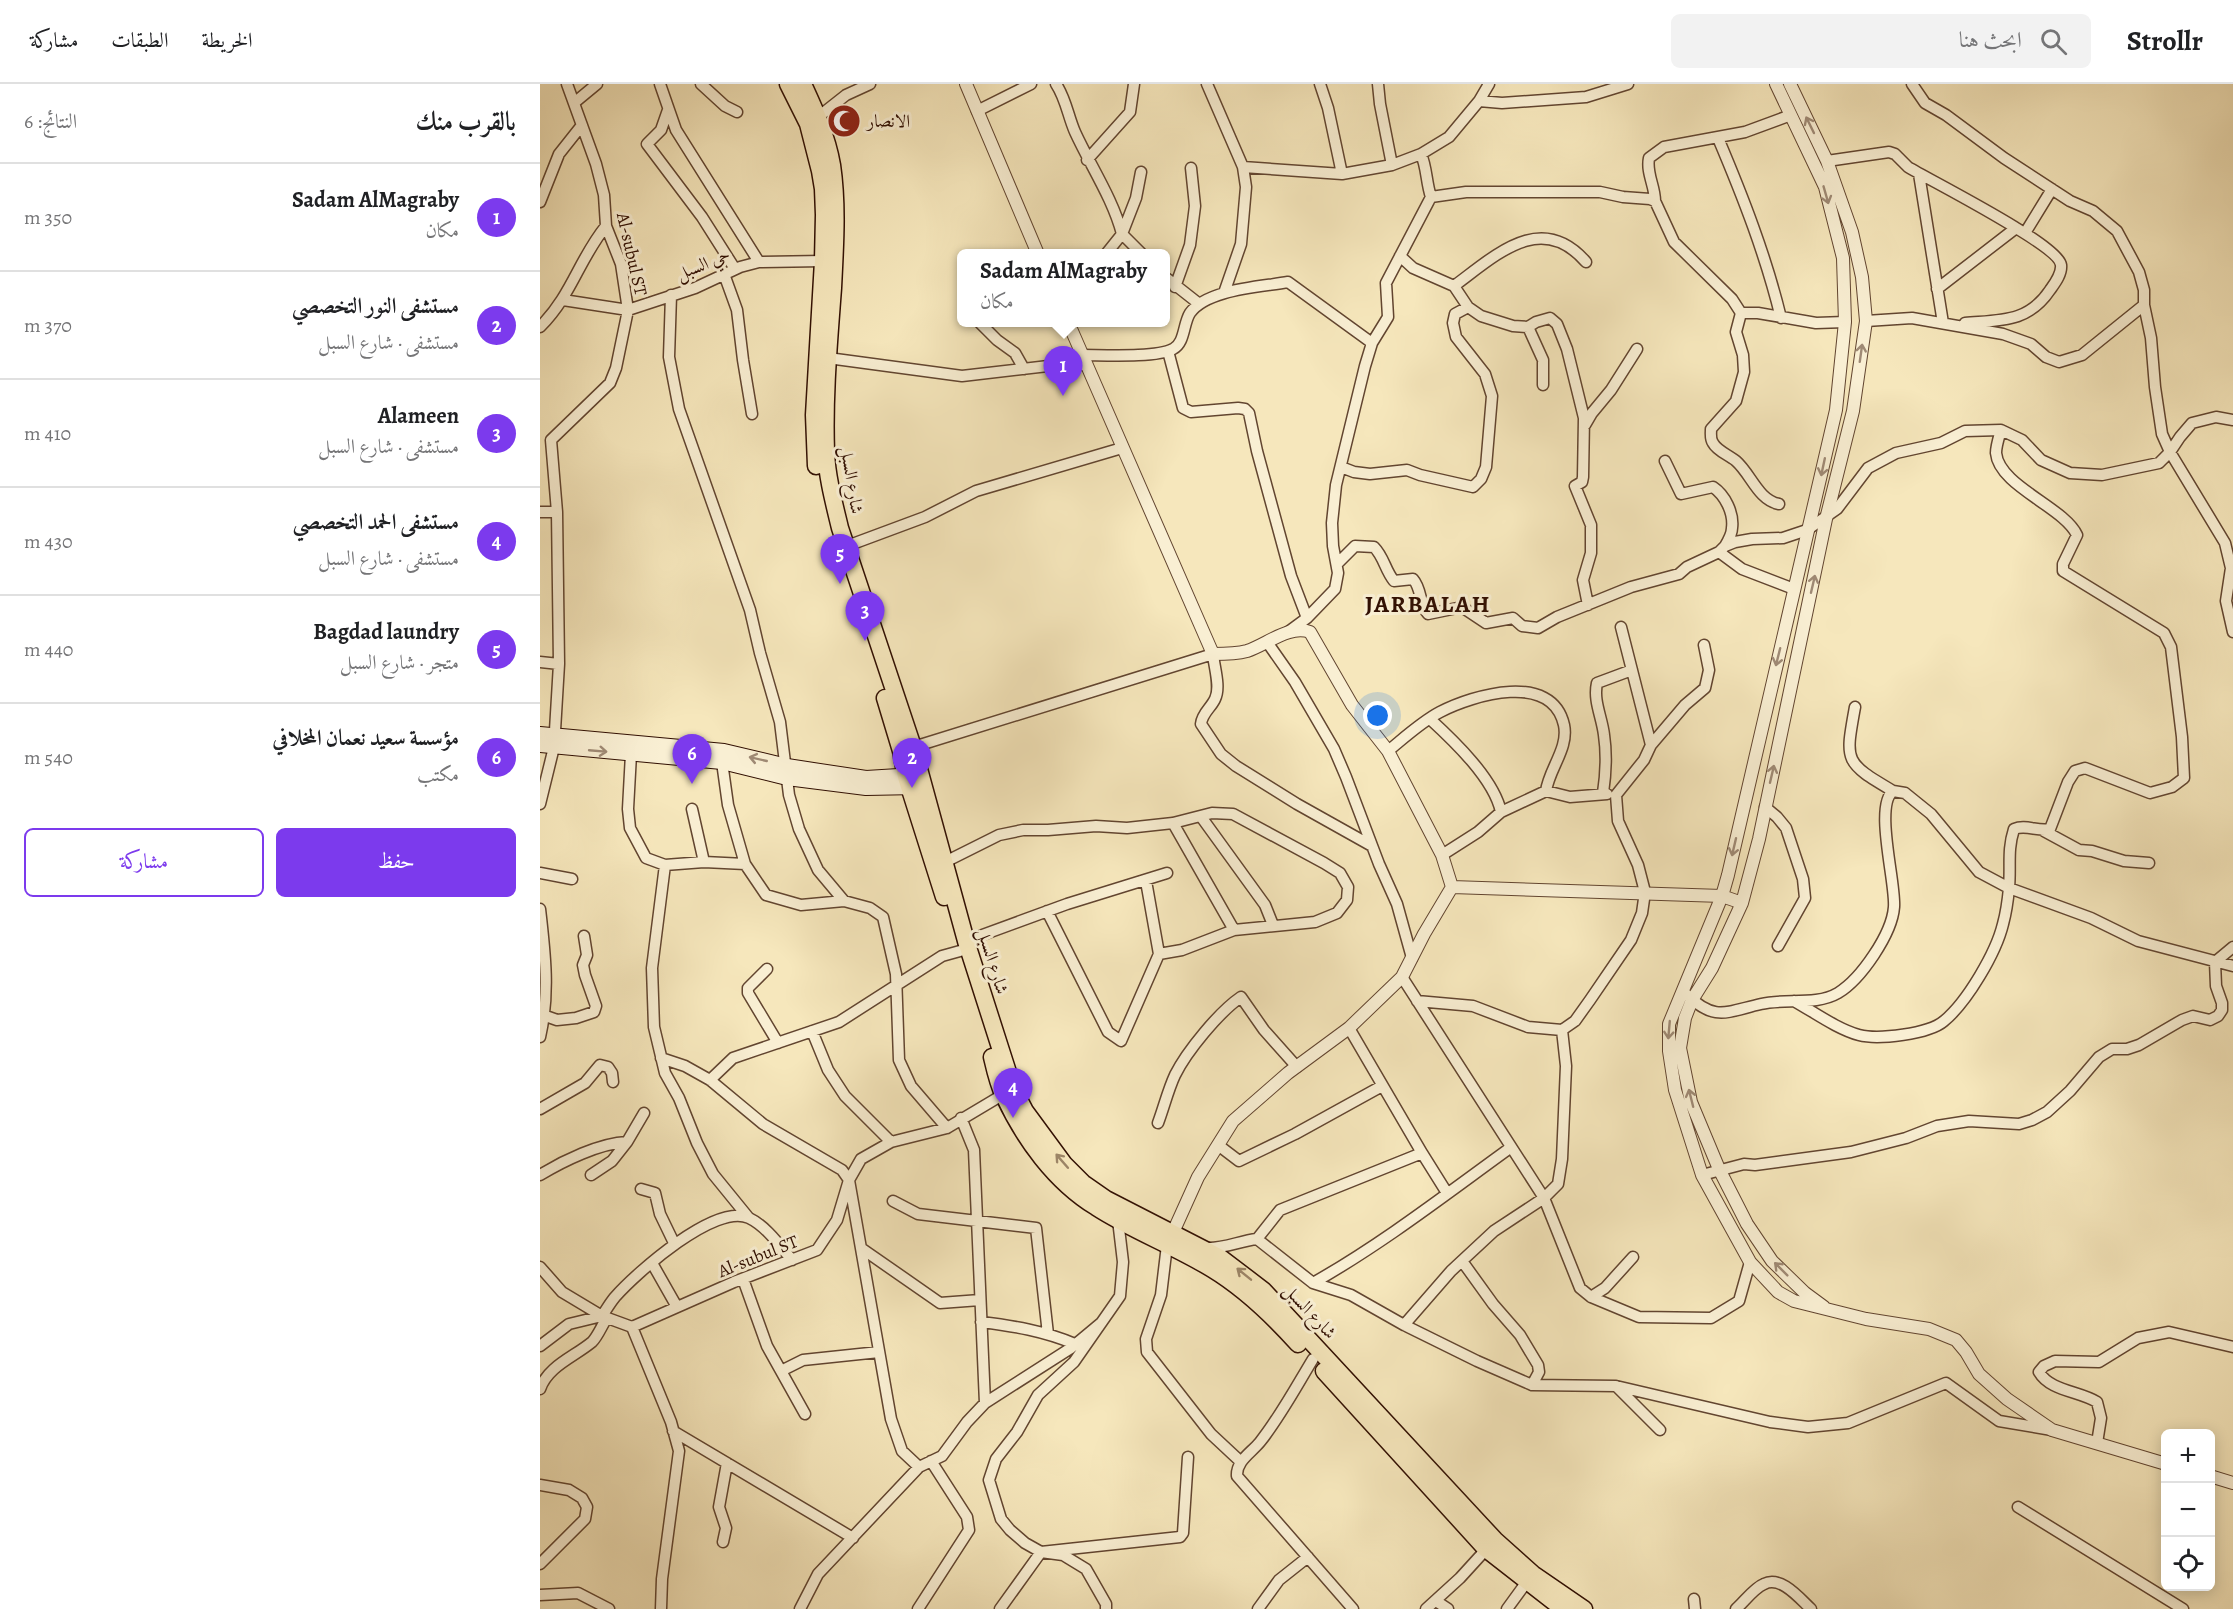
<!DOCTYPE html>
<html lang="ar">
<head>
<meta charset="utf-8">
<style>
  body { margin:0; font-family:Alegreya,Amiri,serif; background:#f2f2f2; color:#202124; direction:rtl }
  .controls { position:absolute; right:18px; bottom:18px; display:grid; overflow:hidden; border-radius:9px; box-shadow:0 3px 15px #0003 }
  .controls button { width:54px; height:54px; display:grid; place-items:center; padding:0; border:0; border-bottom:2px solid #e0e0e0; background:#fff; color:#202124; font:30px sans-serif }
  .you { position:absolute; left:838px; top:632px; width:21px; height:21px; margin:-15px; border:4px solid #fff; border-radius:50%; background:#1a73e8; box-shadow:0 0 0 9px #1a73e833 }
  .badge { display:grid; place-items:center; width:39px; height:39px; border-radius:50%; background:#7c3aed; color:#fff; font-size:20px; font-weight:700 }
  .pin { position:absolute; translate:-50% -50px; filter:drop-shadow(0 2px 3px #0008) }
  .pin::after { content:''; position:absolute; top:32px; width:21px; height:18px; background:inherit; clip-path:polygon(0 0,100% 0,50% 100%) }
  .popup { position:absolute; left:417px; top:165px; width:213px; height:78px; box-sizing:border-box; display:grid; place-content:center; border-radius:9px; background:#fff; filter:drop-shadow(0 2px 4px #0005); font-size:20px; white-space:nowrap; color:#757577 }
  .popup b { font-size:22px; color:#202124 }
  .popup::after { content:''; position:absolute; left:50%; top:100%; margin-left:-12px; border:12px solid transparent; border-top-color:#fff }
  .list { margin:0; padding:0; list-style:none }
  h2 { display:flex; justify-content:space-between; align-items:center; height:78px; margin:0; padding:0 24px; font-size:26px }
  h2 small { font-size:20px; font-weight:400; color:#757577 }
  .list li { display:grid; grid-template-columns:39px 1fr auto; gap:18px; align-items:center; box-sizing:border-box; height:108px; padding:0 24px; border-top:2px solid #e0e0e0 }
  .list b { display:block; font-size:22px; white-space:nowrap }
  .list p { margin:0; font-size:20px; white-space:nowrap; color:#757577 }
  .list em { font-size:20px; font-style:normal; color:#757577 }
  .actions { display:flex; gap:12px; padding:18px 24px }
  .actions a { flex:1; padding:14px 0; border:2px solid #7c3aed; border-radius:9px; text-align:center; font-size:21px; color:#7c3aed }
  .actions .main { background:#7c3aed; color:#fff }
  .icon { flex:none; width:33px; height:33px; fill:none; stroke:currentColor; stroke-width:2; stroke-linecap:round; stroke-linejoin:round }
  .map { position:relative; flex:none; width:1693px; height:1525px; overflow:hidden; direction:ltr }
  header { display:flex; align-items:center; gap:36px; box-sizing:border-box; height:84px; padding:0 30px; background:#fff; border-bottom:2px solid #e0e0e0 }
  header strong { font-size:28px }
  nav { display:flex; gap:33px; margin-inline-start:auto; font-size:21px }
  .search { width:420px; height:54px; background:#f2f2f2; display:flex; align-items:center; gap:15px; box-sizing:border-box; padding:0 21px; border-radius:9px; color:#757577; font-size:22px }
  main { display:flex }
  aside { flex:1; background:#fff }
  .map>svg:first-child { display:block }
</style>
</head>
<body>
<header>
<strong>Strollr</strong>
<div class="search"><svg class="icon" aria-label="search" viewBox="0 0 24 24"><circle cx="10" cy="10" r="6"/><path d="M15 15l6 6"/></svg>ابحث هنا</div>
<nav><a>الخريطة</a><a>الطبقات</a><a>مشاركة</a></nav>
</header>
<main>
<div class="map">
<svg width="1693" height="1525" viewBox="0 0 1693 1525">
  <rect width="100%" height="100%" fill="#f6e7bc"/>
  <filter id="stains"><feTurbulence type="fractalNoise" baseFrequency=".00333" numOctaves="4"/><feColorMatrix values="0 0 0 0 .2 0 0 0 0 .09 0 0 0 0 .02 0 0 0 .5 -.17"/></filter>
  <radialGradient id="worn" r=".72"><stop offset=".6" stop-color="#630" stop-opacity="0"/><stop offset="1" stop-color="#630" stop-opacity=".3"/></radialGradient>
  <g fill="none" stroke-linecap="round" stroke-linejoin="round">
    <defs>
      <path id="minor" d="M120 0 136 46 219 178
        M161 0 185 22 197 28
        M516 0C526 15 528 32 535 48 550 81 573 115 582 150L566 170
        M667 0 703 83 706 103 701 160 684 209
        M780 0 788 24 802 90
        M838 0 840 20 852 81
        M1372 0 1385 19 1406 31 1464 74 1530 117 1553 127 1577 147 1599 188 1604 206V221
        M939 17 949 0
        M34 19 57 0
        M128 26 121 46 107 60 162 133 195 185
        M437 27 491 0
        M273 37 306 11 330 0
        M1178 54C1203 113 1226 172 1241 234
        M881 70C887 84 886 98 891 113
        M547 76 590 28 594 0
        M1287 77 1349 68 1355 70 1368 83C1391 97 1519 161 1521 181 1522 190 1515 199 1510 206 1488 239 1460 236 1425 239
        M703 83 802 90 852 81 881 70 909 53 939 17 962 19 1046 13 1088 0
        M601 88 596 114 582 150 602 170
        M1379 90 1403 239
        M1115 117C1115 102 1106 89 1109 74L1124 63 1205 48 1251 31
        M0 118 19 70 42 41
        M1485 149 1512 105
        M860 172 873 184 914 202 928 223 941 232 973 242 988 243 996 238 1010 234 1017 240 1027 265 1044 334 1043 393 1042 398 1035 402 1051 441V469L1043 496 1048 521
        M184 190 197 226 203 276 212 330
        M625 193 658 219
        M914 202C955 172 1001 126 1046 178
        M635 203 650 161 655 122 651 84
        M1397 205 1476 144
        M131 211 129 273 139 325 210 526 220 569 240 638 249 711 259 745 278 786 304 817 330 824 343 833 356 890 359 976 371 1002 407 1044
        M23 216 88 226 155 204 200 183 219 178 283 177
        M1201 229 1196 248 1203 271 1204 288 1196 317 1171 345C1171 350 1170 355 1173 359 1177 367 1189 371 1196 377 1211 390 1218 416 1239 420
        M1326 237 1372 234 1463 250 1491 260 1506 273 1519 278 1542 271 1604 221 1611 254 1615 303 1622 350 1630 368 1685 459 1691 484 1686 517 1693 548
        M439 238 457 256 475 269 484 285
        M0 243C32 211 39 175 66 142
        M988 243 1003 276V301
        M628 267 643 324 651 328 698 324 705 325 709 329 717 367 751 492 767 534
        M542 271C563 271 616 274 633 265 645 259 643 240 650 229 667 205 721 203 748 198L832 259
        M288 274 422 292 525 280 546 281
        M1045 341 1052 329 1071 306 1097 265
        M1125 377 1141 410 1173 403C1185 411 1194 429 1192 444 1192 450 1188 457 1185 462
        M801 383 814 388 830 390 867 386 880 391 933 403 941 395 946 383 952 312 945 290 916 253 913 239 915 230 928 223
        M0 428H17
        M307 462 385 433 436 407 582 364
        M1179 468 1202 485 1254 505
        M798 479 815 462 834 463C844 473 845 486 854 497L873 495C882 505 879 520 888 530L922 523 946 539 973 534 982 542 998 544 1017 533 1091 503 1139 490 1147 483 1179 468 1185 462 1195 458 1212 455 1243 454 1267 446 1297 425 1328 384 1356 369 1401 359 1425 347 1461 346 1482 356 1501 376 1530 389 1562 391 1619 379 1630 368 1640 353 1652 339 1676 333 1693 336
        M1081 543 1111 661
        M748 548 767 534 795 505 798 489 793 462 792 439 796 401 825 282 832 259 848 233 846 199 891 113 926 108H1060L1083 113 1110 115 1115 117 1134 158 1192 215 1201 229H1218L1276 239 1305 238
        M727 558 755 598 794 665 806 693 839 780 857 820 872 874
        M0 578 19 580
        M1315 623C1305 678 1304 678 1353 707
        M890 635C914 657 954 695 961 728
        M367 665 673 570C674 583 681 603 675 615 671 624 662 629 661 640L681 670 696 682 757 720 832 762
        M848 667C864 654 881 638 900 628 933 611 1012 587 1024 641 1029 664 1009 685 1006 707L961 728 938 748 902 771
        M91 670 88 725 90 744 106 774 125 781 164 778 205 780
        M182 678 188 721 205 780 226 811 261 821 304 817
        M1006 707 1030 713 1067 710
        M1063 709C1066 689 1067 671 1064 651 1062 633 1053 617 1057 599L1092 586
        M0 720 14 663 19 580 17 428 11 356 70 299 76 284 88 226 81 180 66 142 64 111 56 80 27 0
        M1225 723 1237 733 1246 744 1263 795 1265 814 1238 862
        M152 725 164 778
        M662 734 725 821 733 841
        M1504 747 1539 766 1552 767 1584 777 1609 779
        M405 778 459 751 483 746H508L556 742 587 744 633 739 672 729 693 730 784 779 800 789 808 803 807 816 797 829 775 838 694 846
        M125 781 112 884 114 943 125 989 139 1014 157 1059 173 1090 208 1133
        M0 789 32 795
        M606 797 619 870 642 866 694 846 633 739
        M0 825C5 868 10 910 0 953
        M507 827 568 948 581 957 619 870
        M426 857 527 820 627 789
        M227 885 208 904V909L238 959
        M862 893 1004 1114 1040 1204 1051 1213 1099 1233 1171 1234 1199 1217 1210 1178
        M1146 910C1175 938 1186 928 1221 920 1245 914 1276 922 1298 909 1321 895 1352 850 1354 823 1356 799 1334 722 1353 707L1365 709 1391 730 1439 788 1469 804 1551 834 1598 857 1693 882
        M877 917 933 922 988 943 1022 946
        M1254 917C1274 928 1297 945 1319 951 1338 956 1389 950 1404 937 1427 918 1456 869 1463 840 1466 829 1468 815 1469 804 1471 781 1467 767 1474 745 1486 740 1498 748 1510 745L1528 698 1535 687 1545 684 1610 709 1632 703 1644 694 1642 653 1631 563 1624 549 1523 487V480L1537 451C1524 423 1459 402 1456 369 1456 362 1459 353 1461 346
        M0 930 17 936 36 934 54 928 56 922 45 891 43 881 47 871 44 852
        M272 947 288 986 305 1012 351 1058
        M121 974 145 982 170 996 223 1040 302 1086 309 1096 351 1335 362 1367 379 1383 402 1372 427 1338 445 1319 531 1264 561 1239
        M170 996 193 974 299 938 402 872 420 867
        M0 1025 45 999 60 981 68 983 72 989 73 998
        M421 1034 434 1066 445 1319
        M618 1039C624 1023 628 1006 635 991 647 967 679 928 701 913L724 946 757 983
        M678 1061 699 1077 755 1050 842 1002
        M882 1069 907 1109
        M0 1091C23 1077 60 1059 87 1058L104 1029
        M51 1091 72 1077 87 1058
        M1162 1091 1204 1080 1215 1081 1311 1068 1366 1054 1397 1042 1429 1037 1479 1040 1492 1036 1507 1028 1530 1007 1559 973 1572 965H1587L1599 961 1642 936 1653 932 1670 936 1678 932 1682 926V919L1676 902 1675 878 1693 863
        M101 1105 115 1109 120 1130 134 1159
        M353 1117 378 1130 496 1144 508 1250
        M717 1155 740 1126 882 1069 809 944
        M627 1161 621 1211 606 1255 607 1268 671 1350 701 1378
        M321 1164 400 1219 440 1216
        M666 1164C684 1165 699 1157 717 1155L773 1199 811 1211 864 1241 937 1277 992 1301 1076 1302 1230 1338 1268 1343 1308 1339 1406 1299 1459 1337 1512 1346
        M922 1177 953 1220 980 1251 998 1281 999 1288 992 1301
        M112 1179 137 1223
        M0 1183 22 1208 62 1232 92 1243 194 1198 277 1166 297 1136 309 1096 321 1075 351 1058 407 1044 469 1007
        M203 1195 227 1262 265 1330
        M773 1199C842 1160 905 1111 970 1064
        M1051 1213 1065 1204 1093 1173
        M441 1238C474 1242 504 1247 535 1260
        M864 1241 911 1187 954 1147 1004 1114 1018 1100 1022 1075 1026 982 1022 946 1035 937 1050 916 1091 856 1102 829 1105 808 1098 781 1078 737 1076 711 1104 676 1111 661 1145 621 1165 604 1169 586 1164 561
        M92 1243 131 1338 139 1367 122 1495 121 1525
        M0 1262 29 1240 62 1232C66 1226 70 1219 75 1213 96 1189 176 1118 209 1134 226 1142 240 1162 252 1176
        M773 1275C756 1303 740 1333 720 1358 711 1369 696 1377 697 1392L813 1525
        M241 1287 263 1276 339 1268
        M1076 1302 1120 1346
        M0 1305C8 1282 34 1273 52 1258 58 1252 62 1241 67 1234
        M133 1347 313 1454
        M1557 1359 1561 1334 1557 1318C1539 1307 1510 1307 1499 1288L1504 1282 1515 1277 1559 1278 1598 1254 1629 1248 1693 1263
        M0 1401 29 1406 42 1414 47 1423 45 1435 0 1480
        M1478 1423 1643 1525
        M183 1458 186 1444 179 1423 187 1379
        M0 1511 38 1509 69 1525
        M1154 1515 1155 1525
        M896 1517 908 1525
        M260 1525 278 1490 379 1383
        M378 1525 429 1446 427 1433 391 1377
        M460 1525 501 1468 640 1453 643 1449 648 1373
        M566 1525V1520L546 1485 523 1471 501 1468 485 1459 470 1446 461 1435 449 1396 456 1375 477 1348 498 1311 534 1278 580 1212 583 1178 578 1136
        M718 1525 739 1496 768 1473
        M886 1525 920 1494 951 1460
        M967 1525 991 1492
        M1196 1525C1204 1518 1214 1504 1224 1500 1241 1491 1260 1515 1271 1525"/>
      <path id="tertiary" d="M426 0 498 170
        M1236 0 1285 103 1303 174 1305 238 1296 326 1188 791 1182 812 1129 940V967L1135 1006 1162 1091 1210 1178 1238 1208 1254 1217 1326 1235 1389 1245 1416 1256 1426 1268 1439 1290 1467 1315 1512 1346 1626 1380
        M1250 0 1287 77 1312 148 1322 193 1326 237 1313 327 1286 435 1219 755 1202 819 1172 884 1152 916 1145 934 1140 964 1151 1018 1179 1085 1207 1140 1232 1177 1265 1209 1284 1223
        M528 238 673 570C683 570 696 570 707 567 726 561 750 540 770 548L812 621 848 667 902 771 912 803 884 850 862 893 809 944 748 989 693 1037 658 1093 630 1155
        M912 803 1182 812 1202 819
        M1670 1392 1693 1399"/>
      <path id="secondary" d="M0 650 184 667 247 682 326 694 375 691
        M0 661 182 678 247 694 326 704 378 703"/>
      <path id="primary" d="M248 0 268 40 280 87 283 105 284 131 283 177 274 331 276 382
        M263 0C275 26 287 52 292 81 298 122 295 163 293 204 289 258 284 313 286 368 287 393 294 419 300 444L373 663 426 857 473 1004 485 1027 524 1080 543 1099 566 1115 681 1174 723 1206 955 1456 993 1490 1044 1525
        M345 614 361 667 366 693 404 813
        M452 973C455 986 458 1000 464 1012 484 1055 515 1098 556 1123 593 1147 635 1162 672 1185 705 1205 732 1231 758 1260
        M784 1287 946 1465 1023 1525"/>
    </defs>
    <use href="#minor" stroke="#624530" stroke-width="13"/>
    <use href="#tertiary" stroke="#624530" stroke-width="14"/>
    <use href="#secondary" stroke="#310f02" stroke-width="16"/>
    <use href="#primary" stroke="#310f02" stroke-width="19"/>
    <use href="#minor" stroke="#f9efd3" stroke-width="10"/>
    <use href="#tertiary" stroke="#f9efd3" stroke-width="12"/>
    <use href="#secondary" stroke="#f9efd3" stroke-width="14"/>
    <use href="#primary" stroke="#f6e7bc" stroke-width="16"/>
  </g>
  <defs><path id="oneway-shaft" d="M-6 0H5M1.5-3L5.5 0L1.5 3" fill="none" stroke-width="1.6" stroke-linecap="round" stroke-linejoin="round" transform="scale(1.5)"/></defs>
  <g stroke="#9f8a75">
    <use href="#oneway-shaft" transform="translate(1270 41) rotate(-116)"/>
    <use href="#oneway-shaft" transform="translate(1286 111) rotate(74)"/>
    <use href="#oneway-shaft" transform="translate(1321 269) rotate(-82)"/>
    <use href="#oneway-shaft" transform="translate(1283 383) rotate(102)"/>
    <use href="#oneway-shaft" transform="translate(1273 500) rotate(-77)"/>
    <use href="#oneway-shaft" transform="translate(1238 573) rotate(104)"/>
    <use href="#oneway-shaft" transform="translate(58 667) rotate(5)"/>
    <use href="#oneway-shaft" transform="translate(218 675) rotate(-167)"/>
    <use href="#oneway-shaft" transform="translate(1232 690) rotate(-77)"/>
    <use href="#oneway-shaft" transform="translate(1194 763) rotate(103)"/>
    <use href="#oneway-shaft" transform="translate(1129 946) rotate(95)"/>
    <use href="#oneway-shaft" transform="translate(1151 1014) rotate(-104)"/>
    <use href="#oneway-shaft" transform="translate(1241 1185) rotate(-135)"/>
  </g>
  <g stroke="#9d8668">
    <use href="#oneway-shaft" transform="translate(522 1077) rotate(-131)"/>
    <use href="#oneway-shaft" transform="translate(704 1190) rotate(-141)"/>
  </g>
  <defs>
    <symbol id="mosque-disc" viewBox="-11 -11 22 22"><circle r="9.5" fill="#8f2418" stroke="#f9efd3"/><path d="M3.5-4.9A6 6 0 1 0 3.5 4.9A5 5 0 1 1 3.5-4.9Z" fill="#fff"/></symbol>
  </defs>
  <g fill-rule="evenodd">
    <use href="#mosque-disc" x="285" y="18" width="38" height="38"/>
  </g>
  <g text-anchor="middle" stroke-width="6" stroke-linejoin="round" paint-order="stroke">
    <g font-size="18" fill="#310f02" stroke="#f9efd3" text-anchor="start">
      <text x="327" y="43">الانصار</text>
    </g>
    <g font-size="18" fill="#310f02" stroke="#f9efd3">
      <text transform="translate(92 170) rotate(77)" y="6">Al-subul ST</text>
      <text transform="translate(163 180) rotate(-22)" y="6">حي السبل</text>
      <text transform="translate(312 396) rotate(81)" y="6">شارع السبل</text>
      <text transform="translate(453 877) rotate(73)" y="6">شارع السبل</text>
      <text transform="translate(218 1172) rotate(-22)" y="6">Al-subul ST</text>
      <text transform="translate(770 1227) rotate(47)" y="6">شارع السبل</text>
    </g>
    <g font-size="24" font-weight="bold" letter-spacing="1.5" fill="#310f02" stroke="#f9efd3">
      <text x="888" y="528">JARBALAH</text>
    </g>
  </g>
  <rect width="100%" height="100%" filter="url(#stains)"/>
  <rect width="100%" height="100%" fill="url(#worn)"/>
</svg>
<div class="controls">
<button>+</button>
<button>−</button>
<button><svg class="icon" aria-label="locate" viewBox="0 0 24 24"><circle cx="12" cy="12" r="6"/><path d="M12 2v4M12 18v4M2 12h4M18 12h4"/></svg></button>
</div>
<div class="you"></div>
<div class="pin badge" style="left:523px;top:312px">1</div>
<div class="popup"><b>Sadam AlMagraby</b>مكان</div>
<div class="pin badge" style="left:372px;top:704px">2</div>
<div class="pin badge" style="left:325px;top:557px">3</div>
<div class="pin badge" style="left:473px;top:1034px">4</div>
<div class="pin badge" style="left:300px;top:500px">5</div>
<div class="pin badge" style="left:152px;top:700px">6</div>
</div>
<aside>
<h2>بالقرب منك<small>النتائج: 6</small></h2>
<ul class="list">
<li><span class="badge">1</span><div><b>Sadam AlMagraby</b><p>مكان</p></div><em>350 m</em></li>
<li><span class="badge">2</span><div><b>مستشفى النور التخصصي</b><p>مستشفى · شارع السبل</p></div><em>370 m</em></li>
<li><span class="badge">3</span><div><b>Alameen</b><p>مستشفى · شارع السبل</p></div><em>410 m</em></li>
<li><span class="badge">4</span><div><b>مستشفى الحمد التخصصي</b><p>مستشفى · شارع السبل</p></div><em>430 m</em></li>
<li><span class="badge">5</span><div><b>Bagdad laundry</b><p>متجر · شارع السبل</p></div><em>440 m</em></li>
<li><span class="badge">6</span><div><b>مؤسسة سعيد نعمان المخلافي</b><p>مكتب</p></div><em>540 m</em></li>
</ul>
<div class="actions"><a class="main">حفظ</a><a>مشاركة</a></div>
</aside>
</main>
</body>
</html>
